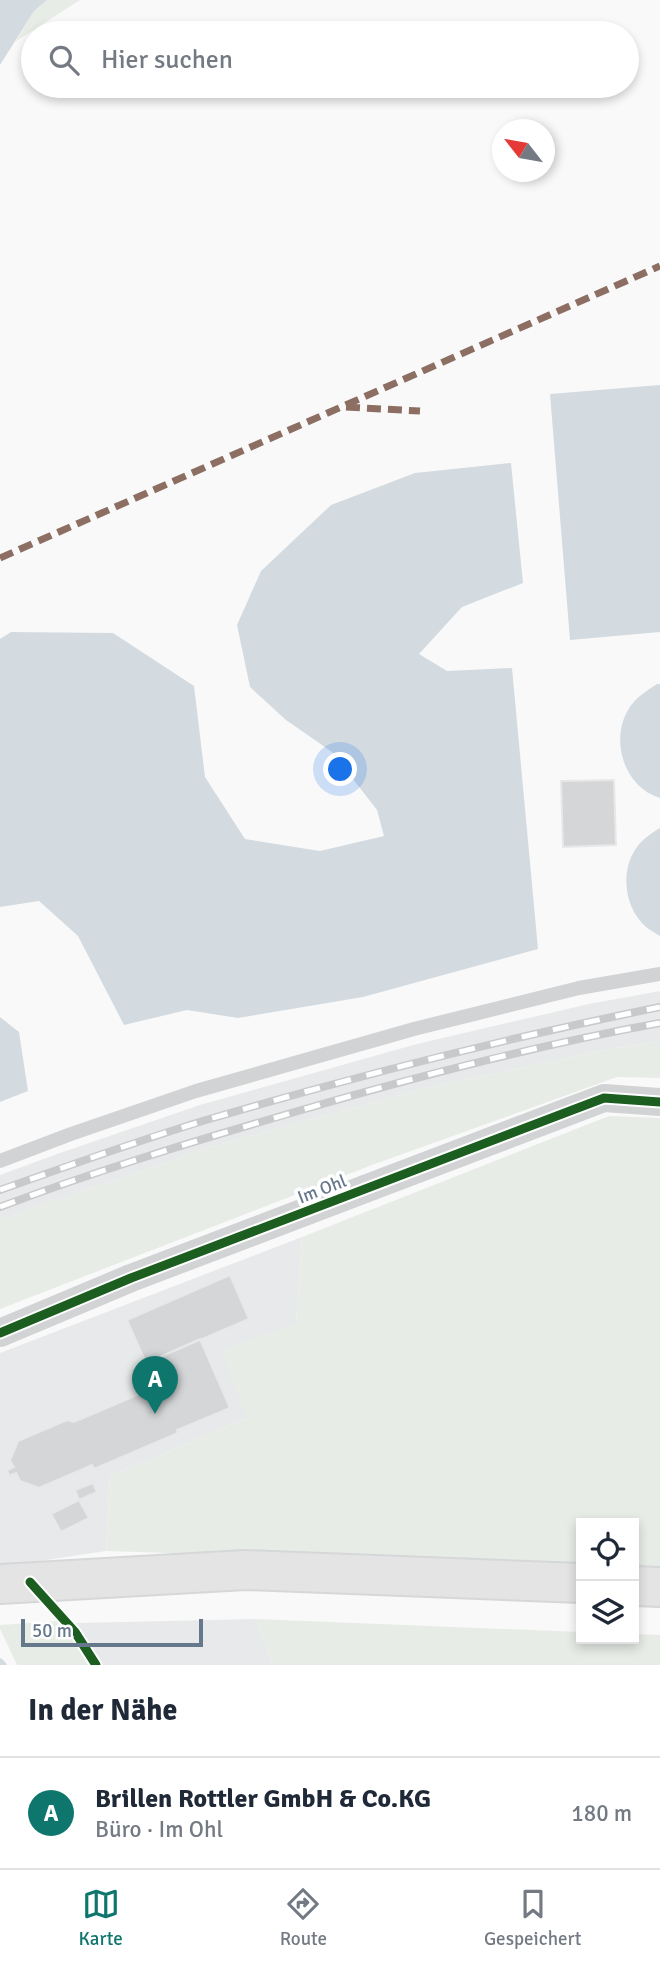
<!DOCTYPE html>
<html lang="de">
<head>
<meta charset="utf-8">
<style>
  body { margin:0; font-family:Signika,sans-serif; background:#f6f6f7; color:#1f2937 }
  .controls { position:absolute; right:21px; bottom:21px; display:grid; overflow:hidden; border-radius:0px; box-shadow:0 4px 10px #0003 }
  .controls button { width:63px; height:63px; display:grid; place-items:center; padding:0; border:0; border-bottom:2px solid #e0e1e3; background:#fff; color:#1f2937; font:35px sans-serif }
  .compass { position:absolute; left:492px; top:119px; width:63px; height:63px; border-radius:50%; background:#fff; box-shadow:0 4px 10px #0003; rotate:301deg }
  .scale { position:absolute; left:21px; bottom:18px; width:182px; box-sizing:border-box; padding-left:7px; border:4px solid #66788c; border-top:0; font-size:19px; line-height:24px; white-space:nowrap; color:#66788c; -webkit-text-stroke:5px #fff; paint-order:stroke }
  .you { position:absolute; left:341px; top:770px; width:24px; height:24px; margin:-18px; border:5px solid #fff; border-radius:50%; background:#1a73e8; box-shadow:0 0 0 10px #1a73e833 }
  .badge { display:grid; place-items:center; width:46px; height:46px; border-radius:50%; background:#0f766e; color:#fff; font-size:23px; font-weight:700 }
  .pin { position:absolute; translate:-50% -58px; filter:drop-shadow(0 2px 4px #0008) }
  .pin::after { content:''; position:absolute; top:37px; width:24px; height:21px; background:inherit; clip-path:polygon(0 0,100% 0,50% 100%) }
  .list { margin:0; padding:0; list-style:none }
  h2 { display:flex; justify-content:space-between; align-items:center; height:91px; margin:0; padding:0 28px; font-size:30px }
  h2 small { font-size:23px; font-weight:400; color:#747a83 }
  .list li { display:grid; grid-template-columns:46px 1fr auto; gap:21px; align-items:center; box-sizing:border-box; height:112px; padding:0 28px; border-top:2px solid #e0e1e3 }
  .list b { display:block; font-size:26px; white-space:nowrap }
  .list p { margin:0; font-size:23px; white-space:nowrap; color:#747a83 }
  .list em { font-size:23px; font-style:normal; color:#747a83 }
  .icon { flex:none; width:38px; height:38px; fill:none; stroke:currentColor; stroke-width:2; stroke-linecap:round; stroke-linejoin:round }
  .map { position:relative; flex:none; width:660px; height:1665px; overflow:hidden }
  .search { position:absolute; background:#fff; box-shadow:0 4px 10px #0003; left:21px; right:21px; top:21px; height:77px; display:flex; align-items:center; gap:18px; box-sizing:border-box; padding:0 24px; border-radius:38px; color:#747a83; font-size:26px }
  .sheet { height:203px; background:#fff }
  nav { display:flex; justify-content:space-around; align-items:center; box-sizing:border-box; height:98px; border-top:2px solid #e0e1e3; background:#fff; font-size:19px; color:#747a83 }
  nav a { display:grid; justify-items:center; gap:4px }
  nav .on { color:#0f766e }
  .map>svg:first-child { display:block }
</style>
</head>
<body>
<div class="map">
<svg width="660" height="1665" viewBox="0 0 660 1665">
  <rect width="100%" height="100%" fill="#f9f9f9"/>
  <path fill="#e8e9ea" d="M660 991V1041L609 1049 426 1088 210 1147 0 1220V1175L60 1153 200 1105 417 1044 589 1004Z
    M302 1237 296 1324 247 1418 110 1476 106 1551 0 1567V1353Z
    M256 1619 272 1665H102L76 1623Z"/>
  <path fill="#e8ece7" d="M47 0H80L15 42 34 11Z
    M660 1041V1078L617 1077 372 1165 0 1309V1220L210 1147 426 1088 609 1049Z
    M609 1116 660 1118V1568H634V1523H581V1566L106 1551 110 1476 247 1418 221 1350 296 1324 302 1237Z
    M256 1619 581 1632V1639H634V1634L660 1635V1665H272Z
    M58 1621 84 1653 90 1665H17L0 1629V1625Z"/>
  <path fill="#d4dbe0" d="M0 0H47L34 11 0 65Z
    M660 385V632L570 640 550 394Z
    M511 463 523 583 462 607 419 654 447 671 512 668 538 949 363 997 238 1018 187 1010 124 1025 78 936 39 901 0 907V639L11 632 113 633 194 686 205 777 245 839 320 851 384 836 377 810 332 752 286 720 250 687 237 625 261 571 331 505 415 473Z
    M657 684H660V798C624 787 610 741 628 710 635 698 646 691 657 684Z
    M660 828V936C655 933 650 930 646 927 625 909 620 873 635 850 641 840 650 834 660 828Z
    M0 1017 19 1032 28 1091 0 1102Z"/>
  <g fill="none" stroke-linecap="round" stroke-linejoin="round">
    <path stroke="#d4dbe0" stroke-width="7" d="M0 1662 3 1665"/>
  </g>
  <path fill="#d5d6d8" stroke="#e8e8e8" stroke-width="2" d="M614 780 616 845 563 847 561 781Z
    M230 1275 249 1319 146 1363 127 1320Z
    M200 1339 230 1408 177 1430 178 1433 94 1469 92 1465 39 1488 20 1481 16 1473 9 1476 7 1470 14 1467 10 1461 18 1441 67 1420 74 1422 156 1387 146 1363Z
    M93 1483 97 1492 79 1500 75 1490Z
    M79 1500 89 1518 61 1532 51 1514Z"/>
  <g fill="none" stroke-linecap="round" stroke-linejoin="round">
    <defs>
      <path id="primary" d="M0 1584 245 1570 581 1583
        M634 1586 660 1587"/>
    </defs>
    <use href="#primary" stroke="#d6d7d8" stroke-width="42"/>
    <path stroke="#d2d3d4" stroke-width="14" d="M0 1161 71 1134 196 1091 414 1029 579 988 660 974"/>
    <path stroke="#d2d3d4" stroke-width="28" d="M0 1333 131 1278 604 1098 660 1102"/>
    <use href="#primary" stroke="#e4e4e5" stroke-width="38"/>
    <defs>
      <path id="rail" d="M0 1190C68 1166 137 1141 206 1120 356 1076 507 1038 660 1007
        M0 1207C98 1170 198 1140 298 1111 418 1076 538 1045 660 1023"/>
    </defs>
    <use href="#rail" stroke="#c8c9cb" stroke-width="8"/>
    <use href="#rail" stroke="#fff" stroke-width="5" stroke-dasharray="16" stroke-linecap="butt"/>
    <path stroke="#8d6e63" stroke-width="7" stroke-dasharray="14 7" stroke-linecap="butt" d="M346 407 420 411
      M0 558 660 266"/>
    <defs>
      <path id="cycleway" d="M0 1333 131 1278 604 1098 660 1102
        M30 1582 75 1632 96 1665"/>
    </defs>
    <use href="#cycleway" stroke="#fff" stroke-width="13"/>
    <use href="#cycleway" stroke="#1b5e20" stroke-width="9"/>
  </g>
  <g text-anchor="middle" stroke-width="7" stroke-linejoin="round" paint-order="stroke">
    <g font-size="18" fill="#66788c" stroke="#fff">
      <text transform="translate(322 1189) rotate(-21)" y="6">Im Ohl</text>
    </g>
  </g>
</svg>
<div class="controls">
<button><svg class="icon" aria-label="locate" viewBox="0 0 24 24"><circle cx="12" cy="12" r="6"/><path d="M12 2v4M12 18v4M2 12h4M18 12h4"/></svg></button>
<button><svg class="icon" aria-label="layers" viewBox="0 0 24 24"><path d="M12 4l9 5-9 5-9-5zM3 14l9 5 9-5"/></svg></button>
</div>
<svg class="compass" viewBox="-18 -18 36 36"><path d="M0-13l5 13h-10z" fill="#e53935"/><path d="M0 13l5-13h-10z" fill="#747a83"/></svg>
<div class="scale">50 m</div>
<div class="you"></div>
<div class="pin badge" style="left:155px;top:1414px">A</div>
<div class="search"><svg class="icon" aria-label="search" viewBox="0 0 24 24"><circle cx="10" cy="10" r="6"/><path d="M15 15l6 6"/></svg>Hier suchen</div>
</div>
<section class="sheet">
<h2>In der Nähe<small></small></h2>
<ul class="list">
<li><span class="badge">A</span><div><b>Brillen Rottler GmbH &amp; Co.KG</b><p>Büro · Im Ohl</p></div><em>180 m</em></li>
</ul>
</section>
<nav>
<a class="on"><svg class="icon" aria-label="map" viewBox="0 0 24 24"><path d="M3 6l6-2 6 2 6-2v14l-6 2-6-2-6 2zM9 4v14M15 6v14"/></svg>Karte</a>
<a><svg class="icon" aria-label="directions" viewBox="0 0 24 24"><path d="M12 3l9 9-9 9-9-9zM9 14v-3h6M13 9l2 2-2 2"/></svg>Route</a>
<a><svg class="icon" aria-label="saved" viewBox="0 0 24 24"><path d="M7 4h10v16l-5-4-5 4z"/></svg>Gespeichert</a>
</nav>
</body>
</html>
